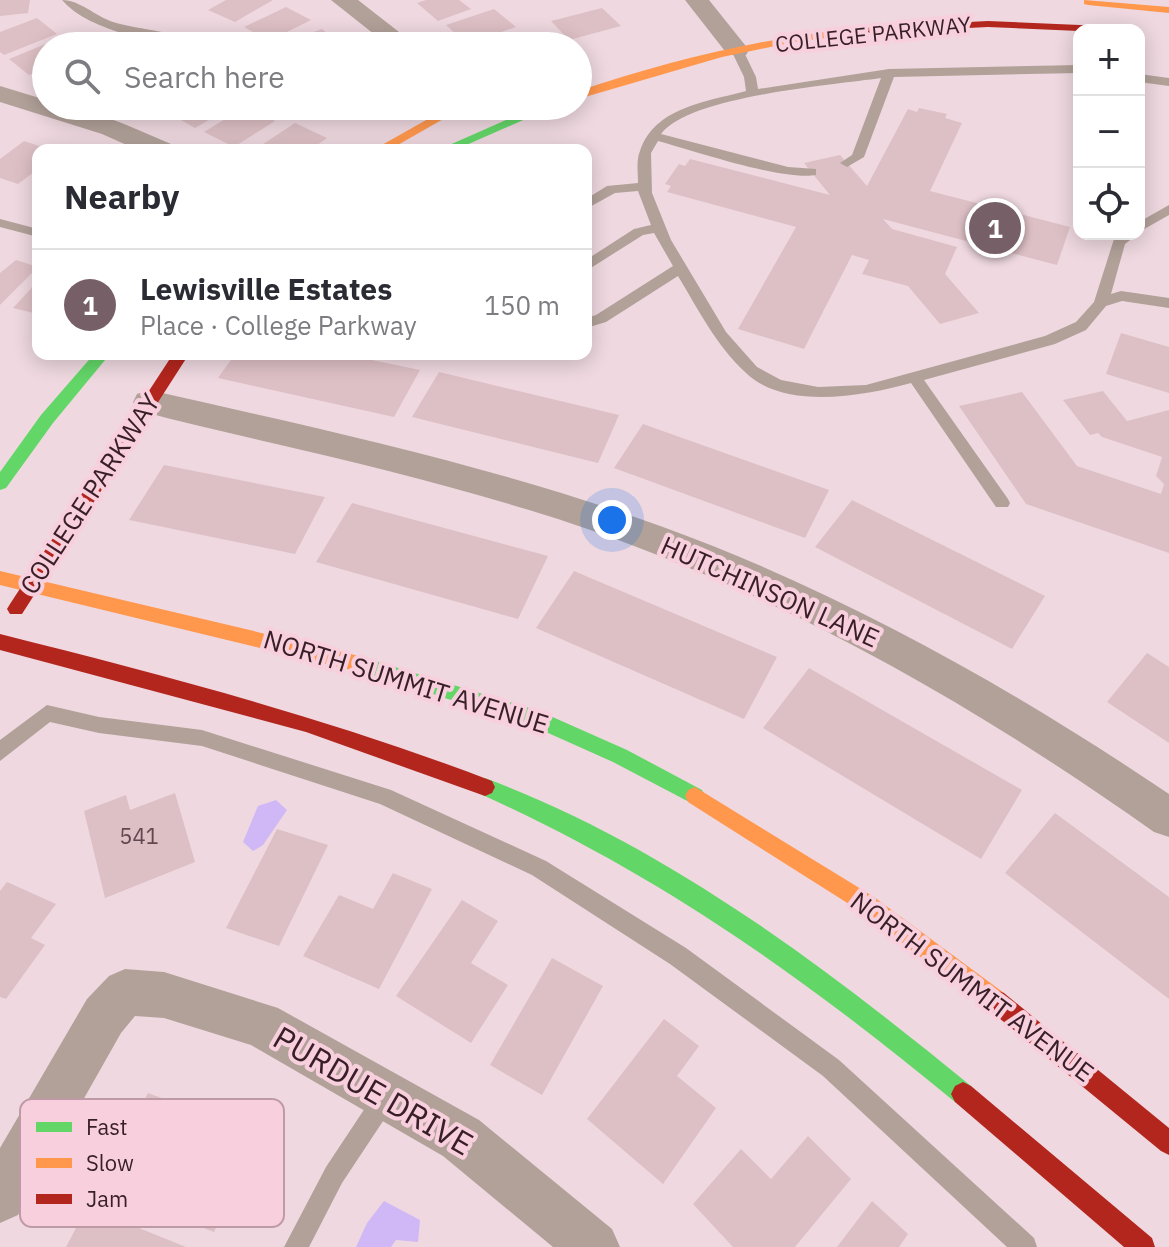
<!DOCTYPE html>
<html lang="en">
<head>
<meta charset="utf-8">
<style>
  body { margin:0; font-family:"IBM Plex Sans",sans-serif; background:#f2f2f3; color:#2b2b33 }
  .controls { position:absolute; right:24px; top:24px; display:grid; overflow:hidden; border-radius:16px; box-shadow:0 4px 20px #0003 }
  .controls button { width:72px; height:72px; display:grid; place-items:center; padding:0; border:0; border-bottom:2px solid #e1e1e2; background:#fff; color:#2b2b33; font:40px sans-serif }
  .you { position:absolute; left:612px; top:520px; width:28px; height:28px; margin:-20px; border:6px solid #fff; border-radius:50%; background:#1a73e8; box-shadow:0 0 0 12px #1a73e833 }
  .badge { display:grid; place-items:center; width:52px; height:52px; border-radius:50%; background:#775f68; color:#fff; font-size:26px; font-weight:700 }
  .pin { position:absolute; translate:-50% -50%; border:4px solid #fff; box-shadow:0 2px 8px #0006 }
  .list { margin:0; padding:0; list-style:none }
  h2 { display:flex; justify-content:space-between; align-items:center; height:104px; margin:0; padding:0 32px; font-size:34px }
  h2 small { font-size:26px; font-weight:400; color:#7c7c81 }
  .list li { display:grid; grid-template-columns:52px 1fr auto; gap:24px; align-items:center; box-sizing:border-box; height:112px; padding:0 32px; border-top:2px solid #e1e1e2 }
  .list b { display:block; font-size:30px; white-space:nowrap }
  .list p { margin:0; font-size:26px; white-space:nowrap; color:#7c7c81 }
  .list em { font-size:26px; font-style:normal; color:#7c7c81 }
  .icon { flex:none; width:44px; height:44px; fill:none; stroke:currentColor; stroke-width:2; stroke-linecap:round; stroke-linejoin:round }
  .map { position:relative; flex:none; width:1169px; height:1247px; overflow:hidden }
  .search { position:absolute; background:#fff; box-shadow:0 4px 20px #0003; left:32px; top:32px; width:560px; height:88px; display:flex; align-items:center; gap:20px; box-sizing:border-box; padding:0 28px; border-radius:44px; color:#7c7c81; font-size:30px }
  .panel { position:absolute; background:#fff; box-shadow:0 4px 20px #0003; left:32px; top:144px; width:560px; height:216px; border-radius:16px }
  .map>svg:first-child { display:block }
</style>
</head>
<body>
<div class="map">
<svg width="1169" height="1247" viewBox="0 0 1169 1247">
  <rect width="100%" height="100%" fill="#efd8e0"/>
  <path fill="#cfb8f5" d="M276 800 287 810 263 845 253 851 243 842 258 806Z
    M384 1201 420 1220 418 1242 396 1240 391 1247H356L367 1223Z"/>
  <path fill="#ddc0c5" d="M0 0H30L28 13 0 16Z
    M226 0H273L235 22 208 10Z
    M426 0H459L471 9 438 21 417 3Z
    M286 7 311 20 269 41 244 27Z
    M602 8 621 26 569 40 551 21Z
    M494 9 516 27 466 44 446 25Z
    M37 18 57 34 4 55 0 52V32Z
    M322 29 343 46H275Z
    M521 32 537 46H478V45Z
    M60 38 70 46H46V68L29 75 9 59Z
    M178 106H233L195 128 167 112Z
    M343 106H391L364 117 355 109 350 111Z
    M245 107 275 121 234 147 204 132Z
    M919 108 947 114 945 118 962 123 930 191 1070 227 1057 265 883 219 892 229 957 247 945 274 979 313 940 324 908 286 862 274 869 260 852 255 804 349 738 329 796 227 667 192 671 186 665 184 679 164 685 166 690 159 830 195 804 163 840 155 867 186 908 109 917 112Z
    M295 123 327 138 310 150H254Z
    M24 141 48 149 38 150V169L18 184 0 178V159Z
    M16 260 38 267 0 305V273Z
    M38 281V314L13 308Z
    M1121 333 1169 347V393L1106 374Z
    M235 354H343L420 370 394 417 218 378Z
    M439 372 619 415 598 463 412 417Z
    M1103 391 1127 421 1169 410V553L1026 504 959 406 1022 392 1077 466 1161 494 1164 484 1156 476 1162 457 1102 437 1098 433 1090 435 1063 400Z
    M643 424 829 490 805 538 614 468Z
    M164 465 325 497 295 554 129 520Z
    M852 500 1045 596 1012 649 815 547Z
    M352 503 548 556 518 619 316 562Z
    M574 571 777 657 744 719 536 628Z
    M1147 653 1169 667V743L1107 702Z
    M809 668 1022 790 981 859 763 728Z
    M175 793 195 862 105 898 84 811 126 795 130 810Z
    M1055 813 1169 897V999L1005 873Z
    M277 829 328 845 279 946 226 928Z
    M393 873 432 889 379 989 303 956 339 895 373 909Z
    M7 882 56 904 31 938 45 945 6 999 0 997V891Z
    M462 900 498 921 471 963 508 985 471 1043 396 996Z
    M552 958 603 986 542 1095 490 1065Z
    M664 1019 699 1046 677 1076 716 1108 663 1184 587 1119Z
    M148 1093 213 1117 190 1163 238 1181 214 1232 99 1188Z
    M808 1136 851 1179 795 1247H733L693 1204 741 1149 771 1179Z
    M872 1201 908 1234 899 1247H837Z
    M87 1207 186 1247H66Z"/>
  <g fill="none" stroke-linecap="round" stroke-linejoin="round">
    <path fill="#b1a199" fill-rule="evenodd" d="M62 0C80 0 95 16 113 22 139 30 183 32 204 46 164 46 89 32 62 0Z
      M733 48 743 50 756 77 758 89 889 69 1079 65V73L894 77 864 157 847 167 840 163 852 155 881 78C833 85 689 96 661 134L788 167 816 169V175C782 181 695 151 658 141L651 153 652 193 671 240 726 332 757 367 781 380 818 387 866 385 1045 336 1076 322 1094 302 1114 239 1122 234H1138L1125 244 1111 294 1121 291 1169 298V308L1122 301 1106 306 1086 330 1055 344 924 380 1008 499 1010 503 1008 507H996L911 383C864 396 784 411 745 372 716 345 698 309 678 276L606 322 586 328V318L596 315 673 266 654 233 643 235 586 271V260L634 229 651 225 638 191 615 193 586 209V199L607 186 638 183C638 173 636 160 640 151 655 107 706 102 746 91L744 77 731 50Z
      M1139 74 1169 78V86L1139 82Z
      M1169 205V215L1139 232V222Z
      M0 219 38 229V237L0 227Z
      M47 705 99 717 202 730 391 790 546 861 686 948 839 1060 1034 1238 1037 1247H1007L823 1076 670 964 532 875 380 804 202 746 99 733 50 722 0 761V740Z
      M387 1083 395 1087 399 1095 395 1103 342 1183 309 1247H284L326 1167 379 1087Z"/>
    <path fill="#b1a199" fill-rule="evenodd" d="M331 0H358L417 46H389Z
      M685 0H709L749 50 746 55H728Z
      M0 86 46 100V106C90 106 131 127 171 144L175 150H138L102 134 0 102Z
      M149 390C339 433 532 474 713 546 875 611 1025 697 1169 794V837L1154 832C969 701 774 590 558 519 464 489 368 465 272 443 227 432 182 423 137 410L133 402 137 394Z
      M125 969 164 972 278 1008 479 1120 612 1229 620 1247H553L443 1156 251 1045 164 1018 135 1016 121 1033 18 1215 0 1223V1148L87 999 109 976Z"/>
    <path fill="#63d668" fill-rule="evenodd" d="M538 106H555L455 150H438Z
      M94 354H110L53 423 6 488 0 490V472L41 415Z
      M359 656 539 711 627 750 702 790 705 796 702 802 695 805 613 762 528 724 352 669 350 664 352 659Z
      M485 778C665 845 824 966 971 1086L975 1094 971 1102 963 1106 955 1102C802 976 660 875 478 793L475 787 478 781Z"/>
    <path fill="#ff974d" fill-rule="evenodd" d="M1084 0 1169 7V13L1088 5 1084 4Z
      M870 27 874 28V32L795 42 722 57 578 99V91C674 59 770 36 870 27Z
      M451 106H466L389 150H373Z
      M0 571 359 656 366 659 368 664 366 669 359 672 0 585Z
      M695 787 874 897 1004 993 1007 1001 1004 1009 996 1012 988 1009 860 911 688 802 685 796 688 790Z"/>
    <path fill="#b3261e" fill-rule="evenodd" d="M988 21 1126 27 1132 30 1079 31 988 27 870 33 864 30 870 27Z
      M173 354H189L22 614H10L7 609 10 604Z
      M0 634C167 676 331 719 492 781L495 787 492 793 485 796 306 732 0 650Z
      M996 990 1004 993 1169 1128V1155L1161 1151 988 1009 985 1001 988 993Z
      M963 1082 971 1086 1152 1238 1155 1247H1124L955 1102 951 1094 955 1086Z"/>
  </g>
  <g text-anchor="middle" stroke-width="8" stroke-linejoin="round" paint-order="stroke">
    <g font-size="22" fill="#371e27" stroke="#f8cfdd">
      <text transform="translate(873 34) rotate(-6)" y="8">COLLEGE PARKWAY</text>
    </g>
    <g font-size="22" fill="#61474f">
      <text x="139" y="844">541</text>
    </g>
    <g font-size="26" fill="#371e27" stroke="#f8cfdd">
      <text transform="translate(90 494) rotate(-57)" y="9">COLLEGE PARKWAY</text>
      <text transform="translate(770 592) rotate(24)" y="9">HUTCHINSON LANE</text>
      <text transform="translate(406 682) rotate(17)" y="9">NORTH SUMMIT AVENUE</text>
      <text transform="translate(972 987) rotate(37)" y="9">NORTH SUMMIT AVENUE</text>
    </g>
    <g font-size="32" fill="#371e27" stroke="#f8cfdd">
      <text transform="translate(373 1091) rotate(30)" y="11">PURDUE DRIVE</text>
    </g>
  </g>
  <rect x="20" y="1099" width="264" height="128" rx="12" fill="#f8cfdd" stroke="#be9aa6" stroke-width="2"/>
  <rect x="36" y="1122" width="36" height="10" fill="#63d668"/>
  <rect x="36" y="1158" width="36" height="10" fill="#ff974d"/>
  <rect x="36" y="1194" width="36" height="10" fill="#b3261e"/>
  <g font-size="22" fill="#371e27">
    <text x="86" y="1135">Fast</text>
    <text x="86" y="1171">Slow</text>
    <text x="86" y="1207">Jam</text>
  </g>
</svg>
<div class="controls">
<button>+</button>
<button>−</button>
<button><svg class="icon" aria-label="locate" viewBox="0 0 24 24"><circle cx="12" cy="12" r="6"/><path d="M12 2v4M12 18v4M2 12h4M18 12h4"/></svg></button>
</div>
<div class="you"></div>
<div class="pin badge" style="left:995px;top:228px">1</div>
<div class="search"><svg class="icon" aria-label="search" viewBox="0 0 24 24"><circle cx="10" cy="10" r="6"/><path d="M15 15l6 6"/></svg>Search here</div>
<section class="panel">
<h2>Nearby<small></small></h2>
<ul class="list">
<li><span class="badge">1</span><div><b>Lewisville Estates</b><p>Place · College Parkway</p></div><em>150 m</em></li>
</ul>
</section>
</div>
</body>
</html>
